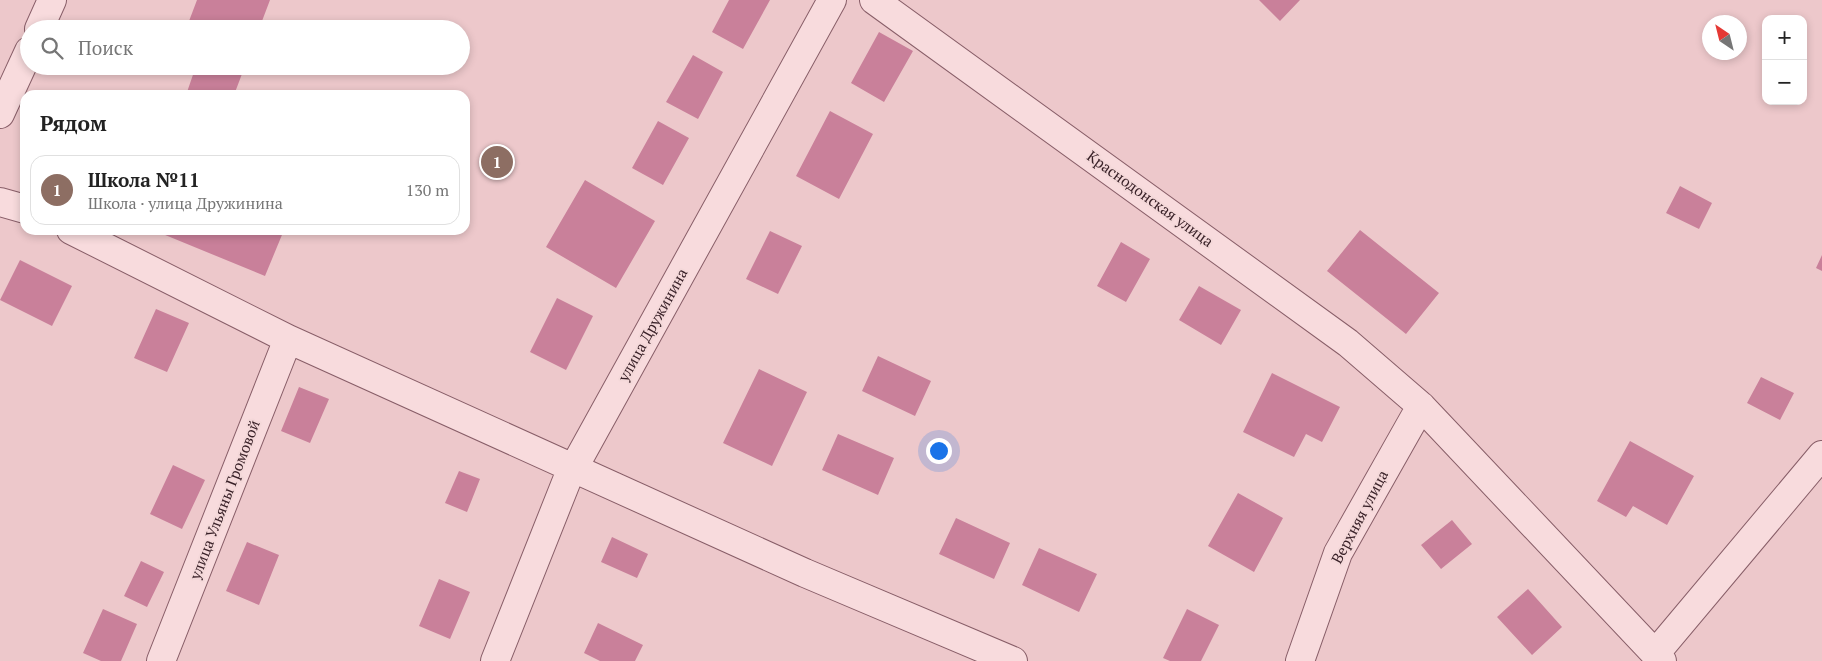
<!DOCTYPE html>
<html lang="ru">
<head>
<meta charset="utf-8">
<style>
  body { margin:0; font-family:"PT Serif",serif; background:#f6f6f6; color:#222 }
  .controls { position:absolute; right:15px; top:15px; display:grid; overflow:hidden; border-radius:10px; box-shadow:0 2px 8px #0003 }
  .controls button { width:45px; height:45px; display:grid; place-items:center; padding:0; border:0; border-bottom:1px solid #e0e0e0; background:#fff; color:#222; font:25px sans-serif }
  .compass { position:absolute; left:1702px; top:15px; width:45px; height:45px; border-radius:50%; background:#fff; box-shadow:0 2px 8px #0003; rotate:325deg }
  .you { position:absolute; left:938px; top:450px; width:18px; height:18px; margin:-12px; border:4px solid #fff; border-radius:50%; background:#1a73e8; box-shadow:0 0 0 8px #1a73e833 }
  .badge { display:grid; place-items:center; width:32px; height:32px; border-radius:50%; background:#94317e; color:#fff; font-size:16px; font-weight:700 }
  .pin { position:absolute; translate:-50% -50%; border:2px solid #fff; box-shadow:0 1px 5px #0006 }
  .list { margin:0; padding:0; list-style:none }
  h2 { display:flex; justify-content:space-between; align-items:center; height:65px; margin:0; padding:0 20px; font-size:21px }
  h2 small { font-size:16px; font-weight:400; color:#767676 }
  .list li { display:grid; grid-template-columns:32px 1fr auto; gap:15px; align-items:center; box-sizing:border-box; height:70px; margin:0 10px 10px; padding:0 10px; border:1px solid #e0e0e0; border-radius:15px }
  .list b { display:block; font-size:19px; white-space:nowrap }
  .list p { margin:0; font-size:16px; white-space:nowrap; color:#767676 }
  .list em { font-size:16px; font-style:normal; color:#767676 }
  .icon { flex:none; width:28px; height:28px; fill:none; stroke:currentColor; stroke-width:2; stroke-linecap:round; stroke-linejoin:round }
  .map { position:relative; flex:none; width:1822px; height:661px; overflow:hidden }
  .search { position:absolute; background:#fff; box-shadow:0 2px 8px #0003; left:20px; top:20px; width:450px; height:55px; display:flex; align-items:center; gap:12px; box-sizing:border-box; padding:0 18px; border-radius:28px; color:#767676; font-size:19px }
  .panel { position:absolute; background:#fff; box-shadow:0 2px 8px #0003; left:20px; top:90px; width:450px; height:145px; border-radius:15px }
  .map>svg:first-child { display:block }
</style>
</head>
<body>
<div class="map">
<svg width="1822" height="661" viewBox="0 0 1822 661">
  <rect width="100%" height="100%" fill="#edc8cb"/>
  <path fill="#c9809a" d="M197 0H270L259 29H186Z
    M729 0H770L743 49 712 32Z
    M1259 0H1300L1280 21Z
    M879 32 913 51 884 102 851 83Z
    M693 55 723 72 698 119 666 102Z
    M196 66H245L234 95H186Z
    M830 111 873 134 839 199 796 176Z
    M658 121 689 138 663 185 632 168Z
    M585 180 655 221 616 288 546 247Z
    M1680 186 1712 203 1699 229 1666 213Z
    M153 230H284L265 276Z
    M1360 230 1439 293 1406 334 1327 271Z
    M770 231 802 246 778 294 746 279Z
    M1121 242 1150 259 1126 302 1097 286Z
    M1822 255V271L1816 268Z
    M20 260 72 286 52 326 0 300Z
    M1199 286 1241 310 1221 345 1179 320Z
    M557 298 593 316 566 370 530 352Z
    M156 309 189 323 167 372 134 358Z
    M878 356 931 381 915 416 862 391Z
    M759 369 807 392 772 466 723 443Z
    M1272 373 1340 407 1322 442 1306 434 1294 457 1243 432Z
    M1761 377 1794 393 1780 420 1747 403Z
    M299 387 329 399 310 443 281 431Z
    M838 434 894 458 878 495 822 470Z
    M1630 441 1694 476 1667 525 1633 506 1626 517 1597 501Z
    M173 465 205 480 182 529 150 514Z
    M459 471 480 479 467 512 445 503Z
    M1238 493 1283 518 1254 572 1208 546Z
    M956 518 1010 543 994 579 939 554Z
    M1452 520 1472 544 1441 569 1421 545Z
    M612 537 648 554 637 578 601 562Z
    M247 542 279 555 259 605 226 591Z
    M1039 548 1097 574 1079 612 1022 585Z
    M141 561 164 572 147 607 124 596Z
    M439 579 470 592 450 639 419 626Z
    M1528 589 1562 627 1532 655 1497 617Z
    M103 609 137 624 121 661H101L83 653Z
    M1187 609 1219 625 1201 661H1170L1163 658Z
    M598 623 643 645 635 661H600L584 653Z"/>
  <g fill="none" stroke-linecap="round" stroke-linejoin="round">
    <defs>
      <path id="minor" d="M874 0 1348 343 1421 406 1662 661
        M39 29 52 0
        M0 114 29 51
        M0 202 25 209
        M71 230 288 339 805 573 1013 661
        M1655 654 1822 455
        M161 661 288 339
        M495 661 567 480 832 0
        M1300 661 1338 553 1421 406"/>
    </defs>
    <use href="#minor" stroke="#885e68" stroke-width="30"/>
    <use href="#minor" stroke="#f8dbdd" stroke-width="28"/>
  </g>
  <g text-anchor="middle" stroke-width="4" stroke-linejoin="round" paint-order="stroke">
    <g font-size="15" fill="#392128" stroke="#f4d8d9">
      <text transform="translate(1150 199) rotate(36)" y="5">Краснодонская улица</text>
      <text transform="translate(653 325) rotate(-61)" y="5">улица Дружинина</text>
      <text transform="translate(225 500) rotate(-69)" y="5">улица Ульяны Громовой</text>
      <text transform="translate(1360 517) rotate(-62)" y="5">Верхняя улица</text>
    </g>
  </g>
</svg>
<div class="controls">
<button>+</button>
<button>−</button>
</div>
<svg class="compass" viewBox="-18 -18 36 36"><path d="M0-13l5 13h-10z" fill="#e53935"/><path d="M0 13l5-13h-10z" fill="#767676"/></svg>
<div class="you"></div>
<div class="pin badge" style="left:497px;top:162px;background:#8d6e63">1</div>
<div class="search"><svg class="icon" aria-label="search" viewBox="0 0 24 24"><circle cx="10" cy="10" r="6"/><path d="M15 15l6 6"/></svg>Поиск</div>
<section class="panel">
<h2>Рядом<small></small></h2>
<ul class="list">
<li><span class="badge" style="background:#8d6e63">1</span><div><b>Школа №11</b><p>Школа · улица Дружинина</p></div><em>130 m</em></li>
</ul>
</section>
</div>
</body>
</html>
